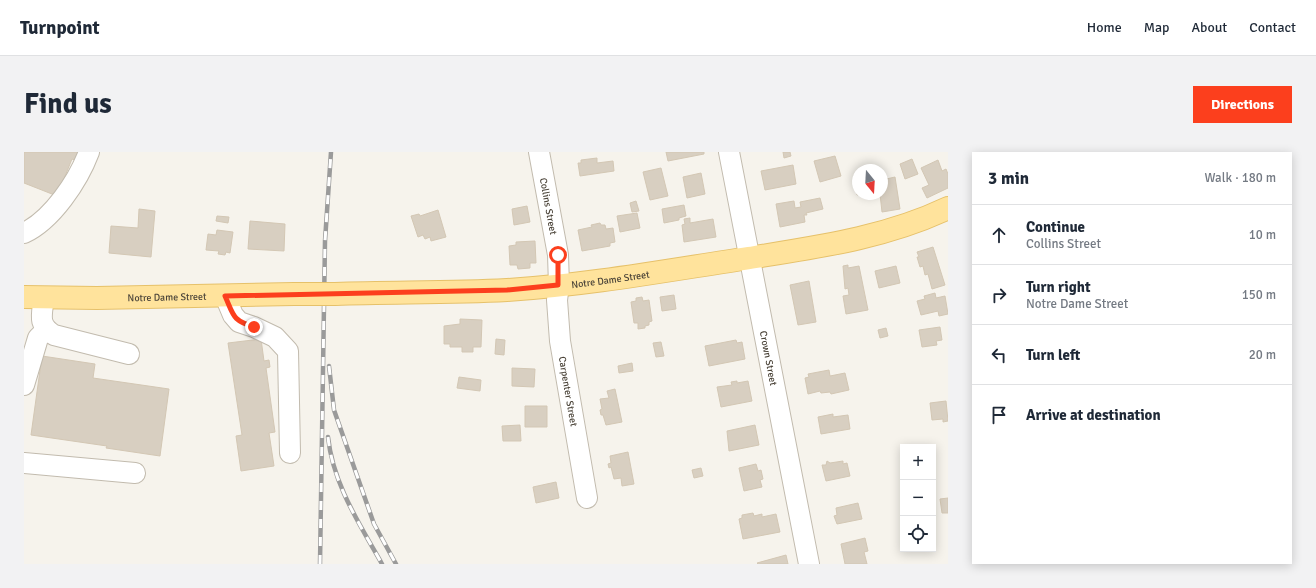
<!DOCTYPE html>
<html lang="en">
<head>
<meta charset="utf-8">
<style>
  body { margin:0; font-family:Signika,sans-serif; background:#f2f2f3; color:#1f2937 }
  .controls { position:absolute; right:12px; bottom:12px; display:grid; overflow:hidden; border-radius:0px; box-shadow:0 2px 10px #0003 }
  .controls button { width:36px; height:36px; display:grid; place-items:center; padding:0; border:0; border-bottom:1px solid #e0e1e3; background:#fff; color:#1f2937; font:20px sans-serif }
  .compass { position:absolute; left:828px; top:12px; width:36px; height:36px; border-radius:50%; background:#fff; box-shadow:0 2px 10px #0003; rotate:162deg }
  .stop { position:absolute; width:12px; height:12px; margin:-9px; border:3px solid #fc3f1d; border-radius:50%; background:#fff }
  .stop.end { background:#fc3f1d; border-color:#fff; box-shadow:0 1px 4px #0008 }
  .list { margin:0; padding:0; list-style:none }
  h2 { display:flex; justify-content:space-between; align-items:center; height:52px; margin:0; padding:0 16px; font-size:17px }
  h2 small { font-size:13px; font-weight:400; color:#747a83 }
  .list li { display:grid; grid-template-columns:26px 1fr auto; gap:12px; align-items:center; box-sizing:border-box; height:60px; padding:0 16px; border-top:1px solid #e0e1e3 }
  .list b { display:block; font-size:15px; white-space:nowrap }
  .list p { margin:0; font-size:13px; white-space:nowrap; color:#747a83 }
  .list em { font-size:13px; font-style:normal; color:#747a83 }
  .icon { flex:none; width:22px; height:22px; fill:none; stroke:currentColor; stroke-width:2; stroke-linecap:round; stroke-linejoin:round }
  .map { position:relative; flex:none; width:924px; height:412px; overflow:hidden; border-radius:0px }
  header { display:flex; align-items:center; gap:24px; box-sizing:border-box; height:56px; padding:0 20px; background:#fff; border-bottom:1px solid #e0e1e3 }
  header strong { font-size:19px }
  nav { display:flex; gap:22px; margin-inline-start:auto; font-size:14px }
  .intro { display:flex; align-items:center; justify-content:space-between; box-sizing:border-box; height:96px; padding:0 24px }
  h1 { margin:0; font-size:28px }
  .button { padding:10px 18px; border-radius:0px; background:#fc3f1d; color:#fff; font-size:14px; font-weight:700 }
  main { display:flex; gap:24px; padding:0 24px }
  aside { flex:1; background:#fff; border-radius:0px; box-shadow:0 2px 10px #0003 }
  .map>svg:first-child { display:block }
</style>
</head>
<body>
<header>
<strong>Turnpoint</strong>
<nav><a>Home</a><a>Map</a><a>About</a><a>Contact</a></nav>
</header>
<div class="intro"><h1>Find us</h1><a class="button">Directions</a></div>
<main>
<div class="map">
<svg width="924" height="412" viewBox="0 0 924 412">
  <rect width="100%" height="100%" fill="#f6f3ec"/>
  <path fill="#d8cfc1" stroke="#d3c7b4" d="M0 0H56L53 9 48 7 33 44 0 31Z
    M642 0H680V2L644 9Z
    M759 0H766L767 4 760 6Z
    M811 4 817 24 796 30 790 9Z
    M573 6V11L589 9 590 19 556 24 554 11H557V8Z
    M888 7 894 22 881 27 876 12Z
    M914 8 918 19 922 17 924 22V36L903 46 898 36 905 33 897 16Z
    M769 13 772 32 741 38 737 19Z
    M637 16 644 44 626 48 619 20Z
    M677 21 681 42 663 46 659 25Z
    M834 22V42H844L833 43 830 23Z
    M871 25 876 57 858 60 856 42H858V28Z
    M796 46 799 57 782 61 783 63H780L781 70 756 75 752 52 770 49 771 56 777 55 776 50Z
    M612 49 615 59 608 60 606 51Z
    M660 53 662 64 655 66V68L640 71 638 57Z
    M503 54 506 70 490 73 488 57Z
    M115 57 131 59 127 105 85 101 87 74 114 76Z
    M414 58 422 85 407 89 406 85 401 87 399 83 394 85 387 64 395 62 396 64Z
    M613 61 616 76 596 80 593 64Z
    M193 64 205 65 204 71 192 69Z
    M666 66V71L689 67 692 85 660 90 658 73 661 72 660 67Z
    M226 69 261 72 260 99 224 97Z
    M576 71 577 73H581L582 77 589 76 591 90 586 91V94L558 99 554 78 568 75 567 73Z
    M193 78 209 80 206 101 202 100 201 103 194 102 195 99 182 98 184 82 192 83Z
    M511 89 512 111H506V116L494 117 493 113H486L485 94 492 93V90Z
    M909 95 921 133 908 137 904 122 901 123 899 114 896 115 893 105H895L893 100Z
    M824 113V116L835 114 844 158 822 162 819 144 825 143 824 136 821 137 819 114Z
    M872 114 876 131 855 136 851 119Z
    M785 129 792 170 774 173 766 133Z
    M911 141 912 146 921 144 924 162 915 164 914 159 897 163 893 149 901 147 900 144Z
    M650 143 652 157 638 159 636 145Z
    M618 145 619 149 625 148 628 169 625 170V173L621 174V176L614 177V171H610L607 150 612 149V146Z
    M436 167 458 168 457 195H449V200H438V195H426V192H420V174L436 172Z
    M916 175 918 188 912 189 913 193 898 195 895 178Z
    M862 176 864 184 856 186 854 178Z
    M237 187 240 209 245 208 246 215 242 216 251 280 245 281 250 314 217 319 212 284 218 283 204 191Z
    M472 187 481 188 480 203 471 202Z
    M712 188 713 191 718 190 721 207 685 214 681 194Z
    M637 190 640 204 632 205 629 191Z
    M18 204 71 212 69 226 145 237 136 304 82 296 83 294 7 283Z
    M608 211 609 219 595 221 594 214Z
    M488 216 511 217 510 235 488 234Z
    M805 218 806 224 821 221 825 238 807 242 806 240 797 241 796 239 784 242 781 226 785 225 784 222Z
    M435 225 457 228 456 239 433 236Z
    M713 229V231L724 229 728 249 697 255 693 235 708 233 707 230Z
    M591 237 598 270 582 273 579 263H577L576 258 578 257 576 247 585 246 583 239Z
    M922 249 924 269 919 270V267L908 268 906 251Z
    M501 254H523V275H501Z
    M809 262V265L824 263 826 277 797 282 794 265Z
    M496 273 497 289H479L478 274Z
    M731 273 735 293 705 299 703 279Z
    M604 300 610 332 598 334 597 326 590 327 587 315 585 316 584 312 587 311 586 304Z
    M803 309 806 311 819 309V312L823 311 826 324 802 329 798 313H802Z
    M732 312 734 319 737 318 739 327 736 328 738 335 720 339 715 316Z
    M677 316 679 324 670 326 668 318Z
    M532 330 535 346 512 351 509 335Z
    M924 346V361H918L916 347Z
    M834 351 838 367 813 372 810 364 813 363 812 356Z
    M729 361 730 364 738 362V365L752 362 756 380 719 387 715 367 718 366V363Z
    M841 386 844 399 840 400 843 412H821L817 392Z
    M762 403 764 412H734L733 411Z"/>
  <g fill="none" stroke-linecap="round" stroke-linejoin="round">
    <defs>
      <g id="minor">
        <path id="s1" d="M515 0 534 103 535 133 533 148 536 189 563 346"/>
        <path id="s2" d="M705 0 785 412"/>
        <path d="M0 81C28 68 54 29 65 0"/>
        <path d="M201 144 209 163 215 170 230 175 251 185 264 199 266 301"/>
        <path d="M20 146C18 162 13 173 30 183L105 202"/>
        <path d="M0 233 14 186 22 178"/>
        <path d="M0 311 111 321"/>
      </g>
      <g id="major">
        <path id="s3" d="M311 142C369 140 426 141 483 138 564 133 645 118 725 106 793 95 861 86 924 56"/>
        <path id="s4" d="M0 145 73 146 270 142"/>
      </g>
    </defs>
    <use href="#minor" stroke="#c2bbae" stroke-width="22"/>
    <use href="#major" stroke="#e6c16a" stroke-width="24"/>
    <use href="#minor" stroke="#fff" stroke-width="20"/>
    <use href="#major" stroke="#ffe39c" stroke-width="22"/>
    <defs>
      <path id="rail" d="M305 214 310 258 350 372 372 412
        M304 285C309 332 335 371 358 412
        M296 412 301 89 307 0"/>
    </defs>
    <use href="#rail" stroke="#9a9a9a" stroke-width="4.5"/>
    <use href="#rail" stroke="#fff" stroke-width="3" stroke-dasharray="9" stroke-linecap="butt"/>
    <defs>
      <path id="major-bridge" d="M270 142H311"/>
    </defs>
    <use href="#major-bridge" stroke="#e6c16a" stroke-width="24" stroke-linecap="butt"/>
    <use href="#major-bridge" stroke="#ffe39c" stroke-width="22"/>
  </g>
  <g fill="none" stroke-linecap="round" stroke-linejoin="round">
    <path stroke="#fc3f1d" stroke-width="5" d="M230 175C208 168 210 164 201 144L483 138 534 133V103"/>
  </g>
  <g text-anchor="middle" stroke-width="3.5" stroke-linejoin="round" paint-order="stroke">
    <g font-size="10" fill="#4b4439" stroke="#fff">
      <text dy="4" stroke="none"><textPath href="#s1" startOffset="55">Collins Street</textPath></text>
      <text dy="4" stroke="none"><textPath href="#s3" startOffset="276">Notre Dame Street</textPath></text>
      <text dy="4" stroke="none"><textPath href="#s4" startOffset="143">Notre Dame Street</textPath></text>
      <text dy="4" stroke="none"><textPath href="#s2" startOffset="210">Crown Street</textPath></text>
      <text dy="4" stroke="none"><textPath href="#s1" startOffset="242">Carpenter Street</textPath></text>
    </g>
  </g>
</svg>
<div class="controls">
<button>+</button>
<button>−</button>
<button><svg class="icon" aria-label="locate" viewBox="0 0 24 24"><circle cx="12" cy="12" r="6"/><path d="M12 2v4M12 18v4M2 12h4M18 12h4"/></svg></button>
</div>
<svg class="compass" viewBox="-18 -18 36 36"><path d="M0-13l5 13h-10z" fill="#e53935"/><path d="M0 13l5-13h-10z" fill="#747a83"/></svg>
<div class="stop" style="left:534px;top:103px"></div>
<div class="stop end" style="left:230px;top:175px"></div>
</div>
<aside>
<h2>3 min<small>Walk · 180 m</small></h2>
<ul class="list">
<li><svg class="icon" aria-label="ahead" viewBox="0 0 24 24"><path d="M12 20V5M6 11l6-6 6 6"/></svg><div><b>Continue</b><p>Collins Street</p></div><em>10 m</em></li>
<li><svg class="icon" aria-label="right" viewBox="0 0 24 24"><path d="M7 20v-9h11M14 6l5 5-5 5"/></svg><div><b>Turn right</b><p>Notre Dame Street</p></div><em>150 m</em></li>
<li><svg class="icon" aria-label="left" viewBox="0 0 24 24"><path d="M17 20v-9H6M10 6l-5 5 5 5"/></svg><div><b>Turn left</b></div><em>20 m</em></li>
<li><svg class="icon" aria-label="arrive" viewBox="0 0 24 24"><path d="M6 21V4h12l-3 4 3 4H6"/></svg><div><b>Arrive at destination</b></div></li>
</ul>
</aside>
</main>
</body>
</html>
